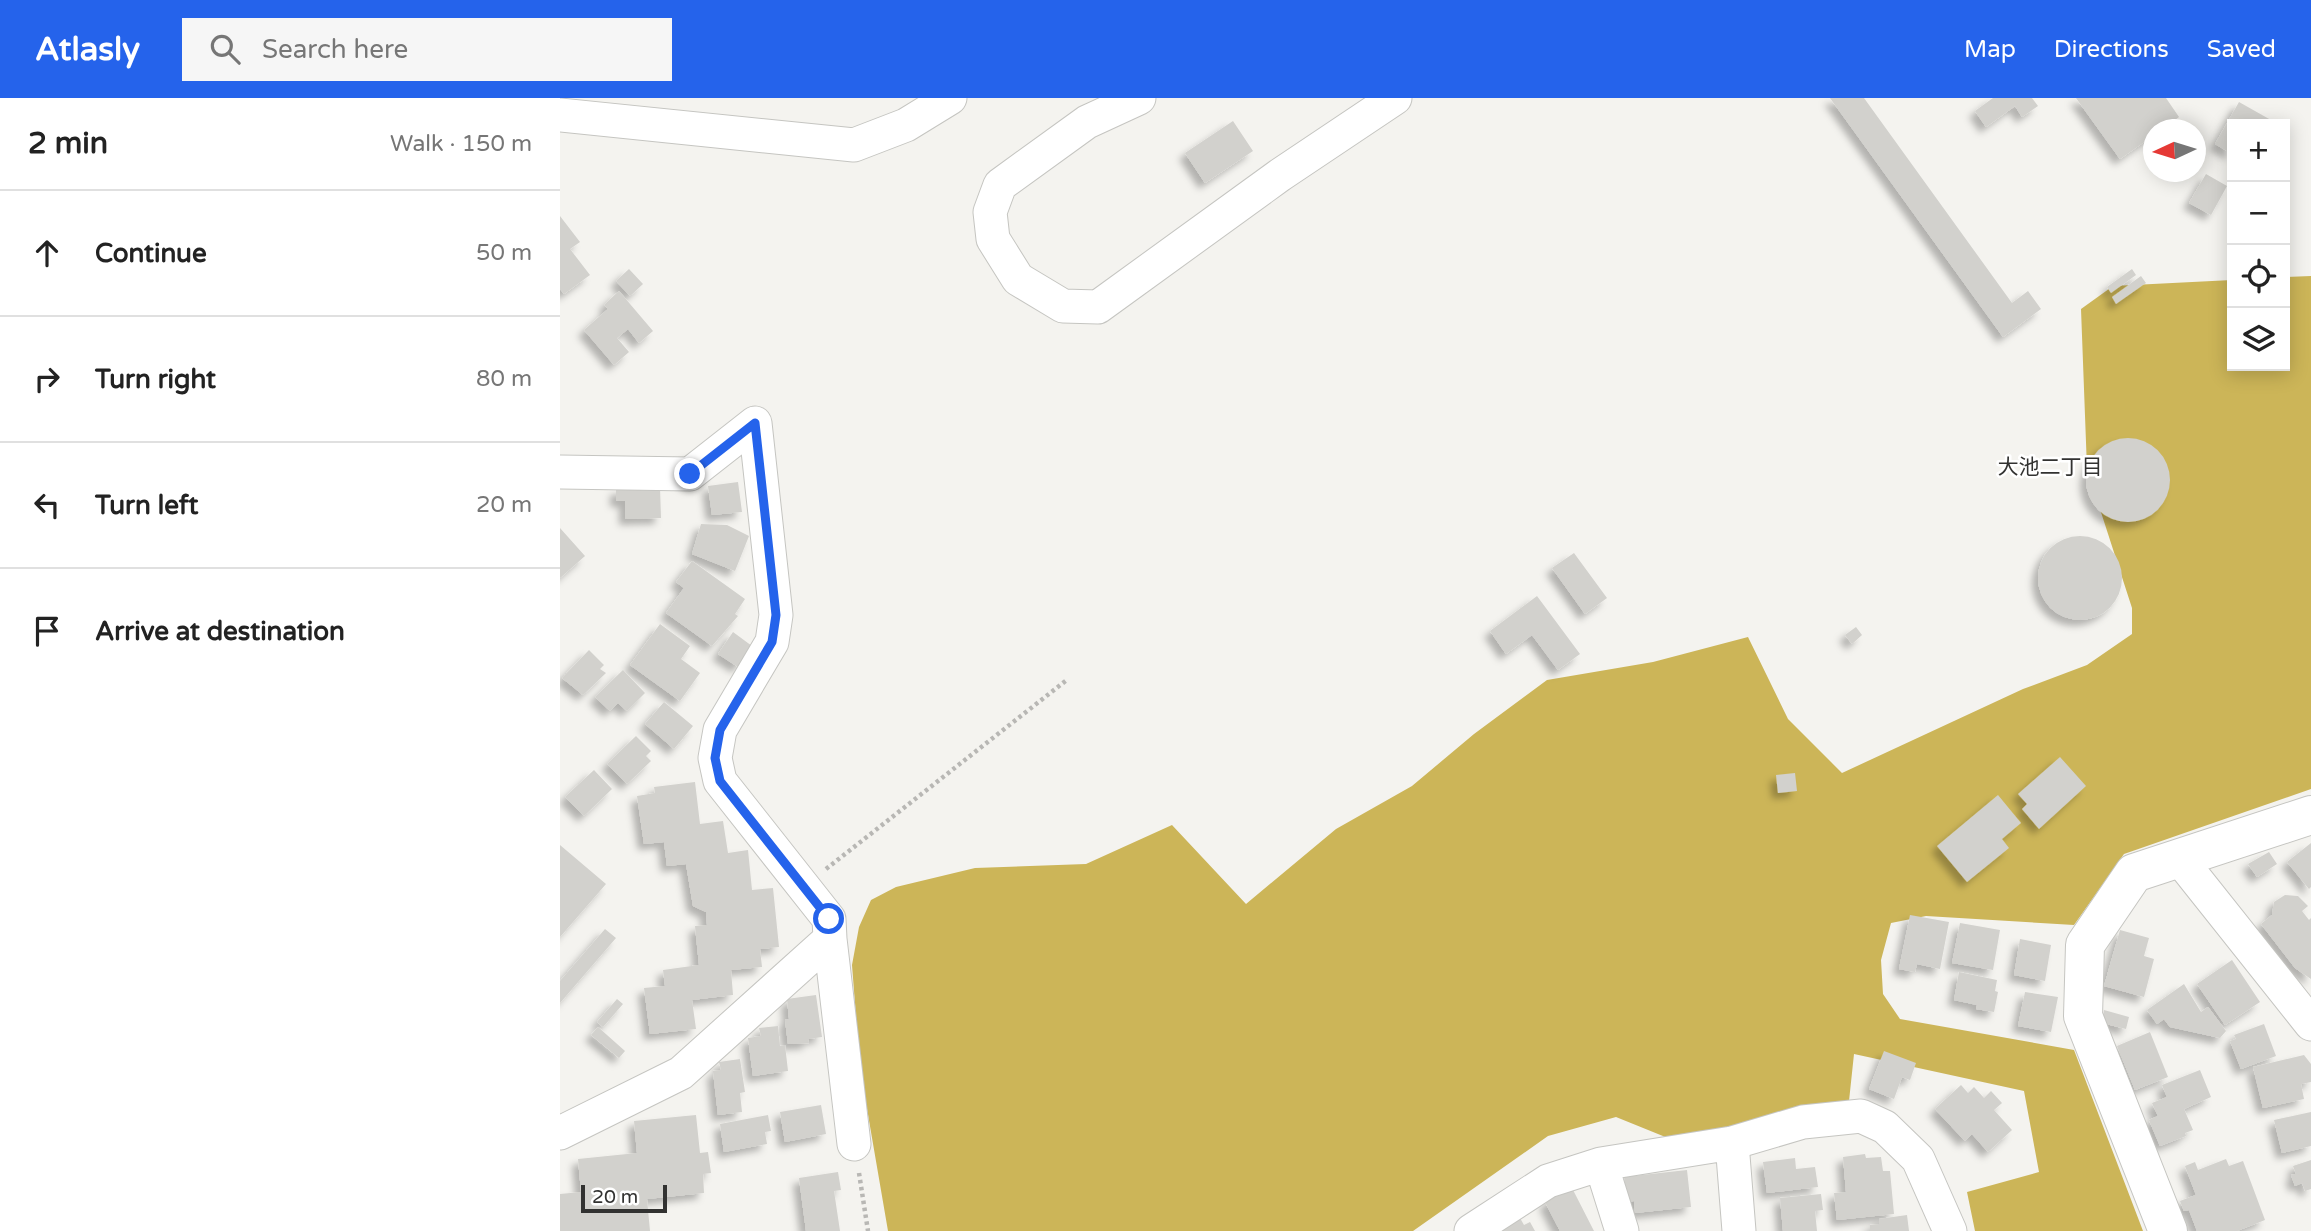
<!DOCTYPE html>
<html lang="en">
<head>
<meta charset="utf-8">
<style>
  body { margin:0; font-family:"Varela Round","Noto Sans JP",sans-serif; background:#f6f6f6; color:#222 }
  .controls { position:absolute; right:21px; top:21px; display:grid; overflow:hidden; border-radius:0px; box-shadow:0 4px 18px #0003 }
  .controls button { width:63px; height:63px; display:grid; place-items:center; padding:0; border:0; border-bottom:2px solid #e0e0e0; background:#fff; color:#222; font:35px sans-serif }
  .compass { position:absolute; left:1583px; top:21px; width:63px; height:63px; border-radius:50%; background:#fff; box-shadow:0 4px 18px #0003; rotate:266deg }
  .scale { position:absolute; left:21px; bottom:18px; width:86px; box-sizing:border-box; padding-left:7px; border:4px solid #323231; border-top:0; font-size:19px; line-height:24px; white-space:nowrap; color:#323231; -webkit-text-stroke:5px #fff; paint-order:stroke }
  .stop { position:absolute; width:21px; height:21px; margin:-16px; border:5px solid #2563eb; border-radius:50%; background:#fff }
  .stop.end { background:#2563eb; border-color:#fff; box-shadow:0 2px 7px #0008 }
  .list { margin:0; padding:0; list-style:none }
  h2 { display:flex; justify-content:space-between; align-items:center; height:91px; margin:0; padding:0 28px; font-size:30px }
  h2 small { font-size:23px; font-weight:400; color:#767676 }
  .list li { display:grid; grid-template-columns:46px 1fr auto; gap:21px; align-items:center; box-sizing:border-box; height:126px; padding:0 28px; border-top:2px solid #e0e0e0 }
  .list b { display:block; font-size:26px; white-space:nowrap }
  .list em { font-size:23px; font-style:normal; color:#767676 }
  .icon { flex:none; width:38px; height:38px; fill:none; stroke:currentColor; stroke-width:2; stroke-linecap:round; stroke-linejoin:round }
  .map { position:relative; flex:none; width:1751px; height:1133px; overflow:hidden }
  header { display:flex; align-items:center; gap:42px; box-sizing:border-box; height:98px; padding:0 35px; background:#2563eb; color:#fff }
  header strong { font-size:33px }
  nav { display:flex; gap:38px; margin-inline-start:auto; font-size:24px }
  .search { width:490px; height:63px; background:#f6f6f6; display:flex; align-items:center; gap:18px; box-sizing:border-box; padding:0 24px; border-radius:0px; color:#767676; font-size:26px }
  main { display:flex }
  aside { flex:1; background:#fff }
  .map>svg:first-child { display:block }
</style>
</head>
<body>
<header>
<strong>Atlasly</strong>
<div class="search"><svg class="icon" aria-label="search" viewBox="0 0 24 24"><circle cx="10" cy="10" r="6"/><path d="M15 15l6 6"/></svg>Search here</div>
<nav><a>Map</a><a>Directions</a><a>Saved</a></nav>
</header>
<main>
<aside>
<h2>2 min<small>Walk · 150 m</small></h2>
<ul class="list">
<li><svg class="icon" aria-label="ahead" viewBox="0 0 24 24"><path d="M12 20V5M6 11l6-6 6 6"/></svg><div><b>Continue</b></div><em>50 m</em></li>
<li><svg class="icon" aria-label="right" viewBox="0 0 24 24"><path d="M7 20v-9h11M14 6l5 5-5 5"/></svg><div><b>Turn right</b></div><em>80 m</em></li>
<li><svg class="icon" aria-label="left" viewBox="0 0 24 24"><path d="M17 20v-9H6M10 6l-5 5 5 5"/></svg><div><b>Turn left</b></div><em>20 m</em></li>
<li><svg class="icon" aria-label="arrive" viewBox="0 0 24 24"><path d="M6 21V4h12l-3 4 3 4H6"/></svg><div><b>Arrive at destination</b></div></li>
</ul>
</aside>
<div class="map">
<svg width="1751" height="1133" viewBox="0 0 1751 1133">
  <defs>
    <filter id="shadow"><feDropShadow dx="-6" dy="6" stdDeviation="3.5" flood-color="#0004"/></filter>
  </defs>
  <rect width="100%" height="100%" fill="#f4f3ef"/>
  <path fill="#ccb558" d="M1751 178V691L1564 756 1514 827 1366 818 1331 825 1321 862 1323 896 1340 921 1514 952 1583 1133H1415L1407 1094 1479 1074 1464 993 1294 956 1289 1003 1135 1051 1056 1019 988 1038 853 1133H328L300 970 292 867 299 829 311 802 336 789 415 770 526 766 612 727 686 806 776 731 852 688 914 636 987 582 1093 564 1188 539 1228 621 1282 675 1463 591 1527 567 1572 536V510L1527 371 1521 211 1553 188 1672 182V268H1725V179Z"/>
  <path fill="#d2d1cd" filter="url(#shadow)" d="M1270 0H1304L1452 205 1468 193 1481 211 1443 239Z
    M1433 0H1472L1478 8 1462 19 1455 8 1426 29 1415 13Z
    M1516 0H1606L1619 19 1601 32H1594V37L1560 61Z
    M1679 4 1718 26H1672V56L1655 46Z
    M673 23 693 53 645 85 625 55Z
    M1646 76 1667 88 1651 117 1629 105Z
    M0 118 20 144 10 151 30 177 4 196 0 191Z
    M69 171 83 186 70 198 56 183Z
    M1572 171 1576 177 1551 195 1547 189Z
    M1581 178 1586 185 1556 206 1552 199Z
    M59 193 93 233 79 245 68 231 57 240 69 254 54 267 24 232 48 211 44 207Z
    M1526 382a42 42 0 1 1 84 0a42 42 0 1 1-84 0Z
    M178 384 182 414 152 417 148 388Z
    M100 389 101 420 65 421V403H56V391Z
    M141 426 167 427 189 438 175 473 132 456Z
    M0 430 25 458 0 480Z
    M1478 480a42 42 0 1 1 84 0a42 42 0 1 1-84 0Z
    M1014 455 1047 500 1025 516 992 470Z
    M132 463 185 501 175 516 178 518 152 548 106 515 124 490 116 484Z
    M977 498 1020 556 998 572 972 537 946 556 930 533Z
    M100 526 130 548 121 561 140 575 120 603 70 567Z
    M1296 529 1302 537 1292 546 1285 537Z
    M173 534 192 548 178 569 158 556Z
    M29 552 44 567 40 571 46 575 23 597 2 580Z
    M63 572 85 595 67 613 58 605 50 613 35 599Z
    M104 604 133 628 114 651 85 626Z
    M76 638 91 653 86 658 91 663 67 686 47 666Z
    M1500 659 1526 688 1479 731 1462 711 1467 706 1458 696Z
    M34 672 52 691 24 718 5 699Z
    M1235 675 1237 693 1218 695 1216 677Z
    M135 684 140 726 163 723 168 755 188 752 192 792 213 790 219 849 200 851 202 869 171 872 173 897 132 902 136 931 90 936 84 890 105 888 103 872 139 867 135 828 147 827 146 814 133 808 126 766 107 768 104 744 84 746 77 698 95 695 94 689Z
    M1438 697 1461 725 1442 741 1449 750 1407 784 1377 748Z
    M1751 745V789L1749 791 1727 764Z
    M0 747 46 786 0 839Z
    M1709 754 1717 766 1697 779 1688 766Z
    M1725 797 1738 798 1748 808 1742 813 1749 822 1751 820V881L1735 870 1701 826 1712 817 1714 804Z
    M1350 817 1389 824 1380 871 1357 866 1355 874 1339 871Z
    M1400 825 1440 832 1433 872 1392 865Z
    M45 831 56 840 0 905V883Z
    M1560 832 1589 840 1584 858 1594 861 1584 899 1544 888Z
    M1460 841 1491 847 1485 883 1454 877Z
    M1672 862 1700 904 1665 927 1637 886Z
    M1399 874 1437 882 1435 893 1438 894 1434 914 1416 911 1417 907 1394 902Z
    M1624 886 1641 914 1648 909 1666 933 1660 940 1610 929 1604 921 1597 926 1587 912Z
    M1465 894 1498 899 1491 934 1458 928Z
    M256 897 262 939 248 941 249 945 228 946 225 922 229 921 227 901Z
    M57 901 63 906 43 929 37 924Z
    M1544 912 1569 919 1566 931 1542 925Z
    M1704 926 1716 958 1681 971 1670 943 1676 941 1674 937Z
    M218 928 220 948 225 947 228 973 193 978 188 940 201 938 199 930Z
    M38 929 65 953 59 960 31 937Z
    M1590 934 1608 979 1575 992 1557 948Z
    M1324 953 1356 965 1350 982 1342 979 1334 1001 1309 991Z
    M1744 957 1751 966V984L1741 986 1744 1001 1703 1010 1693 969Z
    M180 961 185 994 180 995 182 1014 158 1017 153 973 161 972 159 964Z
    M1640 972 1651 999 1624 1011 1633 1032 1625 1035 1626 1038 1600 1048 1589 1022 1598 1018 1592 1005 1607 999 1602 987Z
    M1401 987 1408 995 1414 989 1424 1000 1431 993 1442 1005 1434 1012 1452 1032 1428 1054 1412 1036 1405 1043 1375 1011Z
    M261 1007 266 1036 225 1044 220 1014Z
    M1751 1014V1048L1722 1055 1714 1022Z
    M136 1017 140 1055 148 1054 151 1075 143 1076 144 1095 87 1101 90 1133H0V1096L21 1094 18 1061 77 1055 74 1023Z
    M208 1017 211 1033 205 1034 207 1046 164 1054 160 1026Z
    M1305 1056 1306 1060 1321 1059 1323 1073H1330L1334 1116 1277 1122 1274 1095 1286 1094 1283 1059Z
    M1235 1060 1236 1071 1255 1069 1258 1089 1207 1095 1203 1064Z
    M1666 1061 1669 1068 1683 1063 1705 1122 1677 1133H1637L1629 1112 1624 1113 1620 1103 1636 1097 1625 1068 1635 1064 1638 1072Z
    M1751 1062V1091L1745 1093 1742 1085 1735 1088 1731 1077 1736 1076 1733 1068Z
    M1127 1072 1131 1109 1075 1115 1074 1103 1067 1104 1064 1079Z
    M278 1074 281 1092 274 1093 280 1133H246L239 1080Z
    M1012 1090 1034 1133H1000L985 1104Z
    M1261 1096 1263 1112 1255 1113 1257 1133H1223L1220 1100Z
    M1347 1117 1349 1133H1310V1127L1319 1126V1121Z
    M960 1120 964 1127 970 1124 975 1133H934Z"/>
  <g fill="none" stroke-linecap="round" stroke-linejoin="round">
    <defs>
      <path id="minor" d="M579 0 527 24 440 87 430 114 433 141 458 181 503 208 538 209 720 77 835 0
        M0 17 294 47 346 27 390 0
        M0 374 130 376 195 325 216 517 212 544 160 632 155 660 160 683 269 821 270 841 121 975 0 1035
        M1619 760 1751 926
        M270 841 294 1046
        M1172 1045 1179 1133
        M1041 1066 1062 1133
        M911 1133 988 1083 1041 1066 1172 1045 1243 1024 1301 1018 1325 1029 1358 1061 1390 1133"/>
      <path id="tertiary" d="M1608 1133 1523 918 1525 847 1574 775 1751 717"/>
    </defs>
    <use href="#minor" stroke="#c5c5c1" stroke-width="35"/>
    <use href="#tertiary" stroke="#c5c5c1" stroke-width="40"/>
    <path stroke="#b8b7b4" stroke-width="4.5" stroke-dasharray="3.5 3.5" stroke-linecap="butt" d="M266 771 508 581
      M299 1075 308 1133"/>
    <use href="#minor" stroke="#fff" stroke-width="33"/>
    <use href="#tertiary" stroke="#fff" stroke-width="38"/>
  </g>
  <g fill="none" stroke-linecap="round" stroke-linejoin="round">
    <path stroke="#2563eb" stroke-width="9" d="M130 376 195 325 216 517 212 544 160 632 155 660 160 683 269 821"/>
  </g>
  <g text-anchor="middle" stroke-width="5" stroke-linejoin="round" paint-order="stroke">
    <g font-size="21" fill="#323231" stroke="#fff">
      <text x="1490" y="376">大池二丁目</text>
    </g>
  </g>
</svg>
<div class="controls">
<button>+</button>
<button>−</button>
<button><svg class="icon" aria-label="locate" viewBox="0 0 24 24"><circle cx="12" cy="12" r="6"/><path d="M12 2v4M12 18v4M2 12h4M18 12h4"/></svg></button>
<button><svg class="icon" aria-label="layers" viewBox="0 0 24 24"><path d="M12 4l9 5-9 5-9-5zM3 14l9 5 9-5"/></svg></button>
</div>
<svg class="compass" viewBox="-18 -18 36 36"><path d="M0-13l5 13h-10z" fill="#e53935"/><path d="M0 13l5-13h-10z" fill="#767676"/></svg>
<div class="scale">20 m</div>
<div class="stop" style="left:269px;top:821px"></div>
<div class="stop end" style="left:130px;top:376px"></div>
</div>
</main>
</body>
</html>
